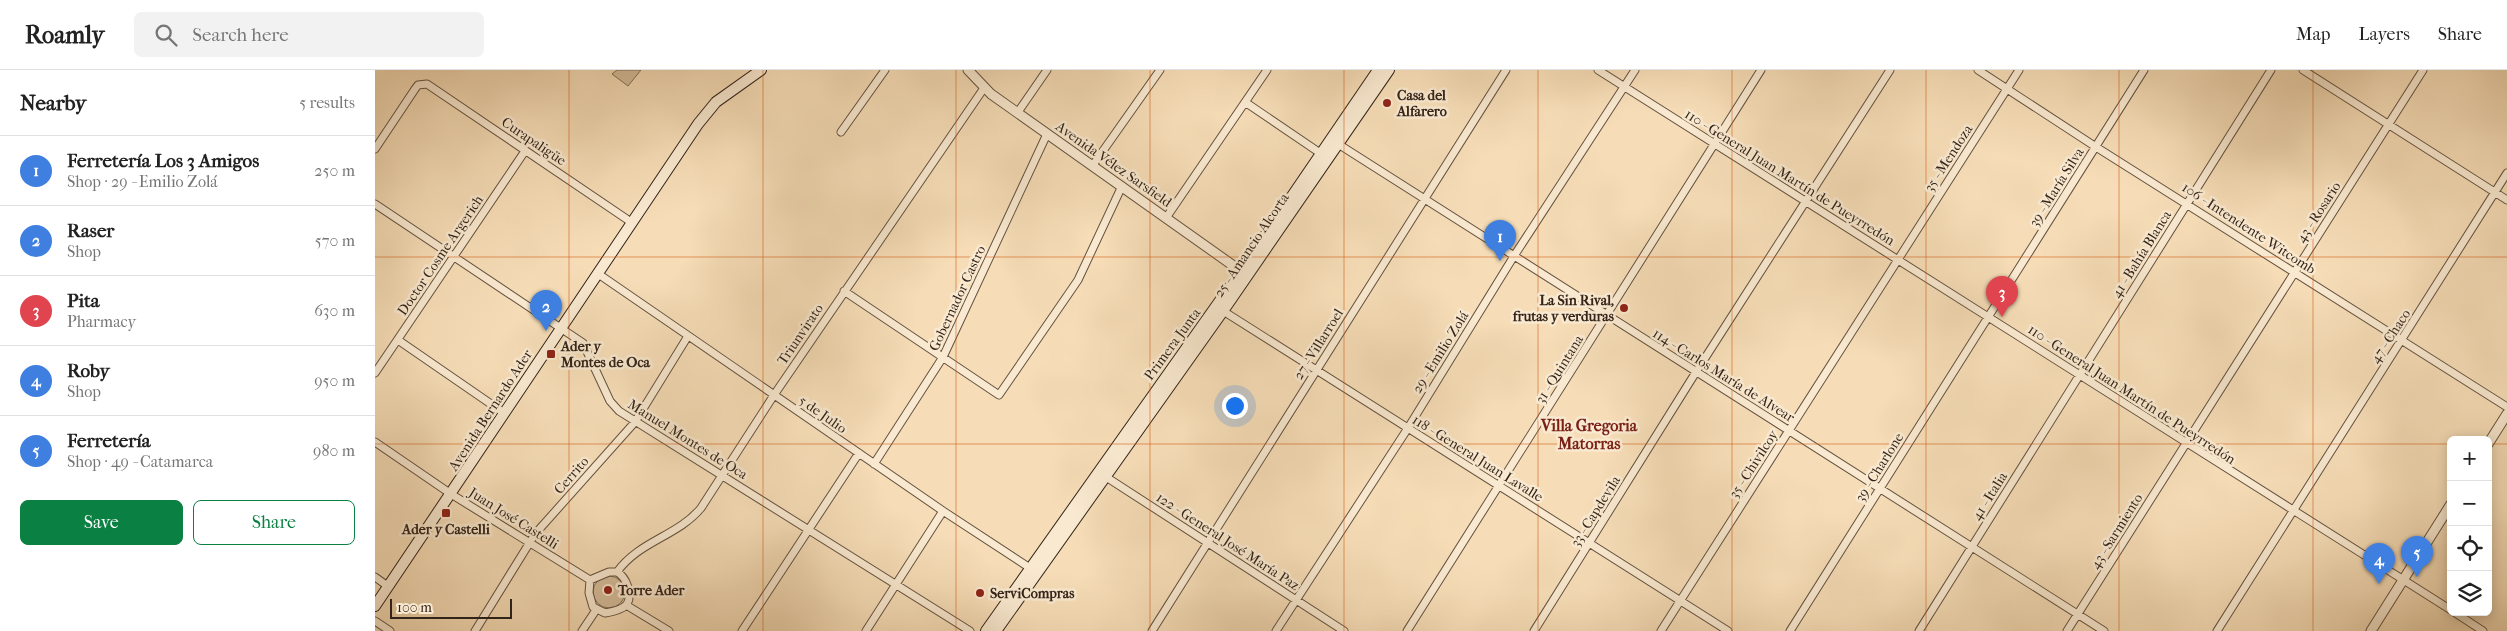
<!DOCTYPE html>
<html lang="en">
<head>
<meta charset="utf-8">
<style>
  body { margin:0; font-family:"IM FELL French Canon",serif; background:#f2f2f2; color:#222 }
  .controls { position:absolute; right:15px; bottom:15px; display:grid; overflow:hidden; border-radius:8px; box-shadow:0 2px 12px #0003 }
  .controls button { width:45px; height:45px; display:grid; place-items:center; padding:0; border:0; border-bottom:1px solid #e0e0e0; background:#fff; color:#222; font:25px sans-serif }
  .scale { position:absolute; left:15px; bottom:12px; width:122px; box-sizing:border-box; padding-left:5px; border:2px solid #332419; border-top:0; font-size:14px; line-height:18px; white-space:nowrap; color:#332419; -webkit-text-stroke:4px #f9e9d0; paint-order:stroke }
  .you { position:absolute; left:859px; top:335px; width:18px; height:18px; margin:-12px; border:4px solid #fff; border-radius:50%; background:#1a73e8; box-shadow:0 0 0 8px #1a73e833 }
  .badge { display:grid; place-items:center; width:32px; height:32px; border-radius:50%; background:#0b8043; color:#fff; font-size:16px; font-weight:700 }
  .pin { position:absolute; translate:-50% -41px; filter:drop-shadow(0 1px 2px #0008) }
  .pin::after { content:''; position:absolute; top:26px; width:18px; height:15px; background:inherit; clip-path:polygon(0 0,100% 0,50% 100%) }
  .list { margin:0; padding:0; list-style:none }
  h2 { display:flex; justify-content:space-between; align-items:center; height:65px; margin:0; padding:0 20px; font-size:21px }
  h2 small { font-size:16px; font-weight:400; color:#767676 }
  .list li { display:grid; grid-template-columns:32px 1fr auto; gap:15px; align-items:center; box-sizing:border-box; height:70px; padding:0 20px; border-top:1px solid #e0e0e0 }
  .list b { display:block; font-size:19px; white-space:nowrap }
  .list p { margin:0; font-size:16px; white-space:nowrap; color:#767676 }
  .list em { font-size:16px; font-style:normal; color:#767676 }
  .actions { display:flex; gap:10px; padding:15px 20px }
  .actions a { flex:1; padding:11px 0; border:1px solid #0b8043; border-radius:8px; text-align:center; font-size:18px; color:#0b8043 }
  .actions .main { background:#0b8043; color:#fff }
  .icon { flex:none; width:28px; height:28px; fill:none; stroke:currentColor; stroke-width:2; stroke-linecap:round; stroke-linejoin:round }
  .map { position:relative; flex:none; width:2132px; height:561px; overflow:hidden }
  header { display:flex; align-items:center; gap:30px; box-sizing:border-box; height:70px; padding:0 25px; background:#fff; border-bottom:1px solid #e0e0e0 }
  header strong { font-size:24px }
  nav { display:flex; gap:28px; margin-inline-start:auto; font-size:18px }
  .search { width:350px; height:45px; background:#f2f2f2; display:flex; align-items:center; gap:12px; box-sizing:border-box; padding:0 18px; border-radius:8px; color:#767676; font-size:19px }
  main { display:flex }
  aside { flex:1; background:#fff }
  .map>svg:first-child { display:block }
</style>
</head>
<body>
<header>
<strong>Roamly</strong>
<div class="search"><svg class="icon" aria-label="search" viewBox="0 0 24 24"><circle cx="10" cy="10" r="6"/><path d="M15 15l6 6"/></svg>Search here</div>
<nav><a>Map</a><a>Layers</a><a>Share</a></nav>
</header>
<main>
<aside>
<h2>Nearby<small>5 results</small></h2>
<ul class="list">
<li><span class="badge" style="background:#3f7fe0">1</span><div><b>Ferretería Los 3 Amigos</b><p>Shop · 29 - Emilio Zolá</p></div><em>250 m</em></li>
<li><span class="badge" style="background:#3f7fe0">2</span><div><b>Raser</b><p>Shop</p></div><em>570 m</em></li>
<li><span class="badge" style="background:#e0444e">3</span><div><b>Pita</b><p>Pharmacy</p></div><em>630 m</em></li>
<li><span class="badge" style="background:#3f7fe0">4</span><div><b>Roby</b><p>Shop</p></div><em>950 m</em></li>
<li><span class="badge" style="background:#3f7fe0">5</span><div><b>Ferretería</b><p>Shop · 49 - Catamarca</p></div><em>980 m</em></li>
</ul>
<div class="actions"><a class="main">Save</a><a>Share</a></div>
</aside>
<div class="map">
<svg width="2132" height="561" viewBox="0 0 2132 561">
  <rect width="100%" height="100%" fill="#f6ddb7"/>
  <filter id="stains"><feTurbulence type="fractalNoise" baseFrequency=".004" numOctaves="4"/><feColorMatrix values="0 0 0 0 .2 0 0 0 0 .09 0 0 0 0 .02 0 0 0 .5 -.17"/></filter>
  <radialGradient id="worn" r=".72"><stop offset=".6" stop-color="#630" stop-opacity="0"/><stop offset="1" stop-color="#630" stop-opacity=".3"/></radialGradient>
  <path fill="#d5be9c" stroke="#84715a" d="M242 0H266L253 16 237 4Z
    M218 522a16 16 0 1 1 32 0a16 16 0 1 1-32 0Z"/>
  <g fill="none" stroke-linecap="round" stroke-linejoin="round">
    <defs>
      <path id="minor" d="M1223 0 2076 540
        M1603 0 1721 77 2132 337
        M1928 0 2132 130
        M870 32 948 85
        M643 42 672 0
        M466 62 510 0
        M960 72 1729 561
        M0 79 40 19 43 15 52 14 256 152
        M718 95 785 0
        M0 134 208 273 235 331 244 341 595 561
        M791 148 892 0
        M222 203 568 441 658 500
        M469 221 624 325 703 210 747 116
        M845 239 1353 561
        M23 270 129 343
        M0 303 150 81
        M0 372 76 424 215 510
        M499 394 568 287 672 64
        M728 405 969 561
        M234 502H242C251 507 258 524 252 534 248 540 236 542 230 543L218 537 214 523 215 510Z
        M242 502C264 471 303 466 326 438L399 325 609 18
        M0 507 14 517
        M251 535 294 561
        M2079 542 2108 561
        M0 551 15 561
        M100 561 160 464 260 352 313 266
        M207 561 221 540
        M367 561 484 383
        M491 561 568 441
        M777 561 1131 0
        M901 561 1033 358 1139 186 1260 0
        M1032 561 1386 0
        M1159 561 1321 302 1515 0
        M1286 561 1644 0
        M1415 561 1769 0
        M1544 561 1896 0
        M1692 561 2048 0
        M1842 561 2132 103"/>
      <path id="tertiary" d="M593 0 616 24 870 204
        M2113 374 2132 344
        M1996 561 2076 434"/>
      <path id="secondary" d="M0 536 323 54 341 32 386 0
        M611 561 866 201 1003 0
        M621 561 848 241 1014 0"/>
    </defs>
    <use href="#minor" stroke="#645240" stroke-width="9"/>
    <use href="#tertiary" stroke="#645240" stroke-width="11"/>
    <use href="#secondary" stroke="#332419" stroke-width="12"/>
    <use href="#minor" stroke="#f9e9d0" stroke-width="7"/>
    <use href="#tertiary" stroke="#f9e9d0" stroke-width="9"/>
    <use href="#secondary" stroke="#f9e9d0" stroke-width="10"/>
  </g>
  <path fill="none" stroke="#d6540d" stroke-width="1" stroke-opacity="0.55" d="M194 0V561M388 0V561M581 0V561M775 0V561M969 0V561M1163 0V561M1357 0V561M1551 0V561M1744 0V561M1938 0V561M0 187H2132M0 374H2076M2113 374H2132"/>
  <g fill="#8f2418" stroke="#f9e9d0" stroke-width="2">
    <circle cx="1012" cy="33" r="5"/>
    <circle cx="1249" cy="238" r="5"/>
    <rect x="171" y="279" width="10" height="10" rx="2.5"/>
    <rect x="66" y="438" width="10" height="10" rx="2.5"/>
    <circle cx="233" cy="520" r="5"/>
    <circle cx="605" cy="523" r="5"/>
  </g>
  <g text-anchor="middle" stroke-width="5" stroke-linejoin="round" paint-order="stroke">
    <g font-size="14" font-weight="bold" fill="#332419" stroke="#f9e9d0" text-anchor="start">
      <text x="1022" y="30">Casa del<tspan x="1022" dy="16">Alfarero</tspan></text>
      <text x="1239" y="235" text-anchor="end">La Sin Rival,<tspan x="1239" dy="16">frutas y verduras</tspan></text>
      <text x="186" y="281">Ader y<tspan x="186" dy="16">Montes de Oca</tspan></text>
      <text x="71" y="464" text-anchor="middle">Ader y Castelli</text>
      <text x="243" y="525">Torre Ader</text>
      <text x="615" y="528">ServiCompras</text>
    </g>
    <g font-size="14" fill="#332419" stroke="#f9e9d0">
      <text transform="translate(159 71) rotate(34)" y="5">Curapaligüe</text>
      <text transform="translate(1573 88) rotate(-57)" y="5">35 - Mendoza</text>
      <text transform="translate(739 94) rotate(35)" y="5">Avenida Vélez Sarsfield</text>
      <text transform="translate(1415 107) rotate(32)" y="5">110 - General Juan Martín de Pueyrredón</text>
      <text transform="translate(1681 117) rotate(-58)" y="5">39 - María Silva</text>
      <text transform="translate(1943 142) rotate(-57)" y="5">43 - Rosario</text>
      <text transform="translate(1874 158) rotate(33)" y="5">106 - Intendente Witcomb</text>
      <text transform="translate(876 175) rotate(-56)" y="5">25 - Amancio Alcorta</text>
      <text transform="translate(1766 184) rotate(-58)" y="5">41 - Bahía Blanca</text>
      <text transform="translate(65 185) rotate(-56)" y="5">Doctor Cosme Argerich</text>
      <text transform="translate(582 228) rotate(-65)" y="5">Gobernador Castro</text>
      <text transform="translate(425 264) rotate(-56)" y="5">Triunvirato</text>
      <text transform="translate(2015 266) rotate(-57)" y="5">47 - Chaco</text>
      <text transform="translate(797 274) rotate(-54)" y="5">Primera Junta</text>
      <text transform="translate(943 274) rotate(-58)" y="5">27 - Villarroel</text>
      <text transform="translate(1065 282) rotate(-58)" y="5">29 - Emilio Zolá</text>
      <text transform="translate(1184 299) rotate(-58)" y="5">31 - Quintana</text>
      <text transform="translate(1349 305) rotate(32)" y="5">114 - Carlos María de Alvear</text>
      <text transform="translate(1757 324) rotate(33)" y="5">110 - General Juan Martín de Pueyrredón</text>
      <text transform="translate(115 340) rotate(-57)" y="5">Avenida Bernardo Ader</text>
      <text transform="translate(448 344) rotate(35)" y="5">5 de Julio</text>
      <text transform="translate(313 369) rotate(32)" y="5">Manuel Montes de Oca</text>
      <text transform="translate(1103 388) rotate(32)" y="5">118 - General Juan Lavalle</text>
      <text transform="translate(1378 394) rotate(-57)" y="5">35 - Chivilcoy</text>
      <text transform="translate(1504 397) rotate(-58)" y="5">39 - Charlone</text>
      <text transform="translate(196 405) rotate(-49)" y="5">Cerrito</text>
      <text transform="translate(1614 426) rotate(-58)" y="5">41 - Italia</text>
      <text transform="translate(1220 441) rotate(-58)" y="5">33 - Capdevila</text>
      <text transform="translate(139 448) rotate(32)" y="5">Juan José Castelli</text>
      <text transform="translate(1741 461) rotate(-58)" y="5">43 - Sarmiento</text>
      <text transform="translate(853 471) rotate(33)" y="5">122 - General José María Paz</text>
    </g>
    <g font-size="16" font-weight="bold" fill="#7a1f14" stroke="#f9e9d0">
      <text x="1214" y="361">Villa Gregoria<tspan x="1214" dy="18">Matorras</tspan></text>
    </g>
  </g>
  <rect width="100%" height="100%" filter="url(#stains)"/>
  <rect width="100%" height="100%" fill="url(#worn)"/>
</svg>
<div class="controls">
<button>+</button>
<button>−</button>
<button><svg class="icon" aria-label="locate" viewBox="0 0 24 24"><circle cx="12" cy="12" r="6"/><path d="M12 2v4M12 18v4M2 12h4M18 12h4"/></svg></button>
<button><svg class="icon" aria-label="layers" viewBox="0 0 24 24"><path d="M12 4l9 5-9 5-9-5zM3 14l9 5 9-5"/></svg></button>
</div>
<div class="scale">100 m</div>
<div class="you"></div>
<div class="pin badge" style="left:1125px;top:191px;background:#3f7fe0">1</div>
<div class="pin badge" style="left:171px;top:261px;background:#3f7fe0">2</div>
<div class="pin badge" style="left:1627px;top:247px;background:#e0444e">3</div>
<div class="pin badge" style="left:2004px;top:514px;background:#3f7fe0">4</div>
<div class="pin badge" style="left:2042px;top:507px;background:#3f7fe0">5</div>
</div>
</main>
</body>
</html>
